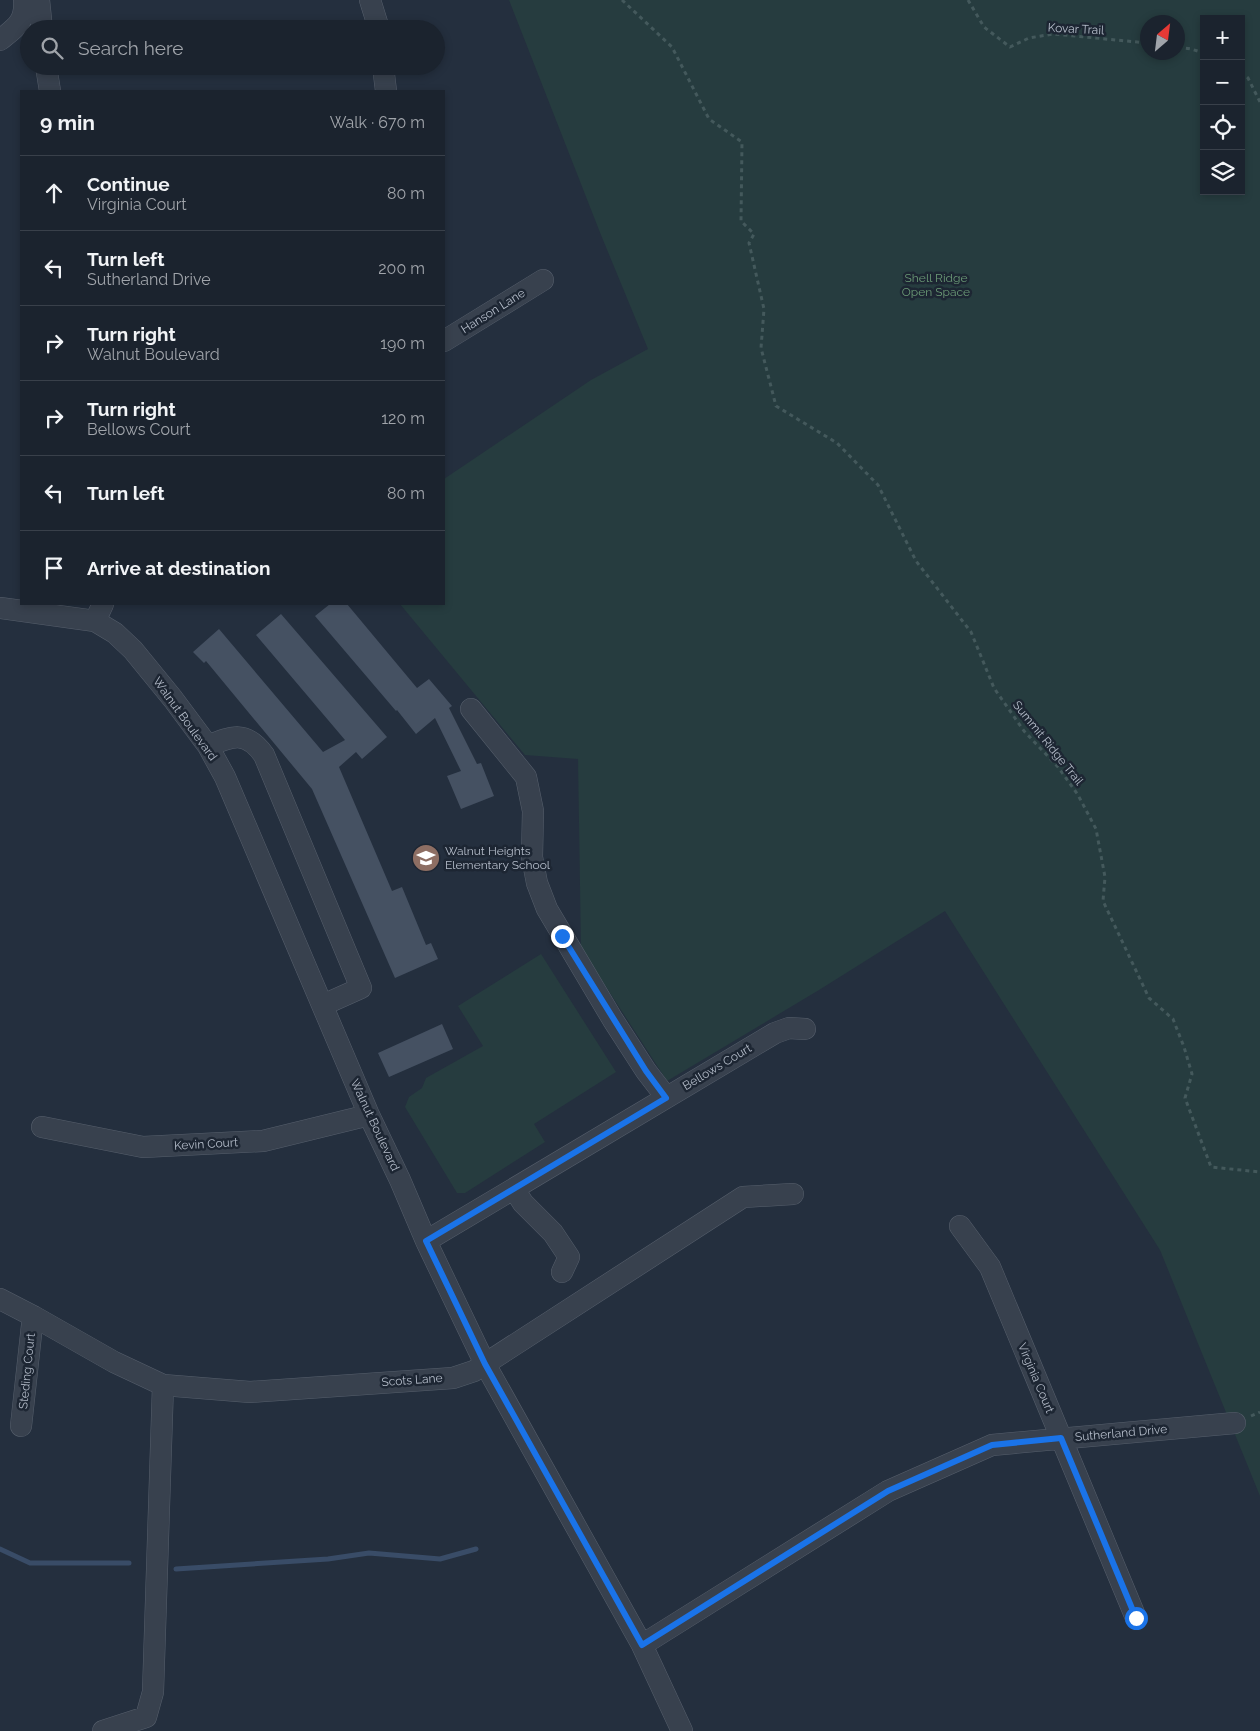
<!DOCTYPE html>
<html lang="en">
<head>
<meta charset="utf-8">
<style>
  body { margin:0; font-family:Raleway,sans-serif; background:#282f3a; color:#f1f3f6 }
  .controls { position:absolute; right:15px; top:15px; display:grid; overflow:hidden; border-radius:0px; box-shadow:0 2px 8px #0003 }
  .controls button { width:45px; height:45px; display:grid; place-items:center; padding:0; border:0; border-bottom:1px solid #39404a; background:#1b232e; color:#f1f3f6; font:25px sans-serif }
  .compass { position:absolute; left:1140px; top:15px; width:45px; height:45px; border-radius:50%; background:#1b232e; box-shadow:0 2px 8px #0003; rotate:28deg }
  .stop { position:absolute; width:15px; height:15px; margin:-11px; border:4px solid #1a73e8; border-radius:50%; background:#fff }
  .stop.end { background:#1a73e8; border-color:#fff; box-shadow:0 1px 5px #0008 }
  .list { margin:0; padding:0; list-style:none }
  h2 { display:flex; justify-content:space-between; align-items:center; height:65px; margin:0; padding:0 20px; font-size:21px }
  h2 small { font-size:16px; font-weight:400; color:#a0a4aa }
  .list li { display:grid; grid-template-columns:32px 1fr auto; gap:15px; align-items:center; box-sizing:border-box; height:75px; padding:0 20px; border-top:1px solid #39404a }
  .list b { display:block; font-size:19px; white-space:nowrap }
  .list p { margin:0; font-size:16px; white-space:nowrap; color:#a0a4aa }
  .list em { font-size:16px; font-style:normal; color:#a0a4aa }
  .icon { flex:none; width:28px; height:28px; fill:none; stroke:currentColor; stroke-width:2; stroke-linecap:round; stroke-linejoin:round }
  .map { position:relative; flex:none; width:1260px; height:1731px; overflow:hidden }
  .search { position:absolute; background:#1b232e; box-shadow:0 2px 8px #0003; left:20px; top:20px; width:425px; height:55px; display:flex; align-items:center; gap:12px; box-sizing:border-box; padding:0 18px; border-radius:28px; color:#a0a4aa; font-size:19px }
  .panel { position:absolute; background:#1b232e; box-shadow:0 2px 8px #0003; left:20px; top:90px; width:425px; height:515px; border-radius:0px }
  .map>svg:first-child { display:block }
</style>
</head>
<body>
<div class="map">
<svg width="1260" height="1731" viewBox="0 0 1260 1731">
  <rect width="100%" height="100%" fill="#242f3e"/>
  <path fill="#263c3f" fill-rule="evenodd" d="M509 0H1260V1496L1160 1250 945 911 819 990 667 1081 581 948 578 759 525 755 400 604H444V479L591 380 648 349 601 235ZM1204 19H1241V191H1204ZM1148 22H1178V52H1148Z
    M541 954 616 1072 534 1124 545 1142 465 1193H457L405 1107 409 1097 422 1088 426 1078 483 1046 458 1006Z"/>
  <g fill="none" stroke-linecap="round" stroke-linejoin="round">
    <path stroke="#394c67" stroke-width="5" d="M0 1549 30 1563H129
      M176 1569 328 1559 369 1553 440 1559 476 1549"/>
  </g>
  <path fill="#455162" d="M330 604H347L417 688 429 679 452 706 449 708 477 764 481 763 494 796 461 809 447 776 461 771 435 718 416 734 397 710 396 711 315 616Z
    M281 614 387 737 362 759 356 752 339 767 392 891 402 887 426 945 431 943 438 959 395 978 312 789 206 661 204 663 193 652 219 629 323 752 345 740 256 635Z
    M442 1024 453 1049 389 1077 378 1053Z"/>
  <g fill="none" stroke-linecap="round" stroke-linejoin="round">
    <defs>
      <path id="minor" d="M39 0 42 29
        M370 0 379 29
        M0 40C15 28 26 22 24 0
        M46 66 50 91
        M383 66 386 91
        M444 341 543 280
        M0 608 95 621 115 633 133 650 173 699 208 746 225 777 369 1115 400 1180 426 1241 485 1364 642 1645 682 1731
        M95 621 103 604
        M471 709 526 777 533 811 532 857 537 883 547 909 613 1020 646 1071 666 1097
        M208 746C232 736 246 730 264 755L361 988 323 1005
        M42 1127 143 1147 263 1141 369 1115
        M514 1189 523 1203 553 1233 569 1257 562 1272
        M960 1226 990 1267 1136 1618
        M426 1241 775 1033 789 1028 805 1029
        M0 1299 33 1316 114 1362 163 1385 250 1392 453 1378 474 1371 743 1197 793 1194
        M21 1426 33 1316
        M642 1645 888 1491 992 1445 1235 1423
        M103 1731 146 1717 153 1692 163 1385"/>
    </defs>
    <use href="#minor" stroke="#565f6c" stroke-width="22"/>
    <path stroke="#44595c" stroke-width="3" stroke-dasharray="4 4" stroke-linecap="butt" d="M622 0 672 47 709 119 742 142 741 221 754 234 749 243 764 309 761 348 776 406 837 443 878 485 916 561 971 632 994 688 1024 731 1058 767 1078 795 1096 829 1105 877 1103 901 1149 998 1173 1019 1184 1047 1192 1074 1185 1098 1211 1167 1260 1172
      M968 0 984 27 1010 47 1029 38 1053 34 1148 43
      M1178 47 1191 49 1204 53
      M1241 72 1248 78 1260 102
      M1251 1416 1260 1412"/>
    <use href="#minor" stroke="#38414e" stroke-width="21"/>
  </g>
  <g fill="none" stroke-linecap="round" stroke-linejoin="round">
    <path stroke="#1a73e8" stroke-width="6" d="M562 936 646 1071 666 1098 426 1241 485 1364 642 1645 888 1491 992 1445 1061 1438 1136 1618"/>
  </g>
  <defs>
    <symbol id="school-disc" viewBox="-11 -11 22 22"><circle r="9.5" fill="#8d6e63" stroke="#1d2633"/><path d="M0-5L7-2L0 1L-7-2ZM-4 1L0 2.5L4 1V4Q0 6-4 4Z" fill="#fff"/></symbol>
  </defs>
  <g fill-rule="evenodd">
    <use href="#school-disc" x="410" y="842" width="32" height="32"/>
  </g>
  <g text-anchor="middle" stroke-width="5" stroke-linejoin="round" paint-order="stroke">
    <g font-size="12" fill="#b4bcc9" stroke="#1d2633">
      <text transform="translate(1076 29) rotate(3)" y="4">Kovar Trail</text>
      <text transform="translate(493 311) rotate(-32)" y="4">Hanson Lane</text>
      <text transform="translate(185 719) rotate(54)" y="4">Walnut Boulevard</text>
      <text transform="translate(1048 743) rotate(51)" y="4">Summit Ridge Trail</text>
      <text transform="translate(717 1067) rotate(-31)" y="4">Bellows Court</text>
      <text transform="translate(375 1125) rotate(65)" y="4">Walnut Boulevard</text>
      <text transform="translate(206 1144) rotate(-3)" y="4">Kevin Court</text>
      <text transform="translate(27 1371) rotate(-84)" y="4">Steding Court</text>
      <text transform="translate(1036 1378) rotate(67)" y="4">Virginia Court</text>
      <text transform="translate(412 1380) rotate(-4)" y="4">Scots Lane</text>
      <text transform="translate(1121 1433) rotate(-5)" y="4">Sutherland Drive</text>
    </g>
    <g font-size="12" fill="#6b9a76" stroke="#1d2633">
      <text x="936" y="282">Shell Ridge<tspan x="936" dy="14">Open Space</tspan></text>
    </g>
    <g font-size="12" fill="#b4bcc9" stroke="#1d2633" text-anchor="start">
      <text x="445" y="855">Walnut Heights<tspan x="445" dy="14">Elementary School</tspan></text>
    </g>
  </g>
</svg>
<div class="controls">
<button>+</button>
<button>−</button>
<button><svg class="icon" aria-label="locate" viewBox="0 0 24 24"><circle cx="12" cy="12" r="6"/><path d="M12 2v4M12 18v4M2 12h4M18 12h4"/></svg></button>
<button><svg class="icon" aria-label="layers" viewBox="0 0 24 24"><path d="M12 4l9 5-9 5-9-5zM3 14l9 5 9-5"/></svg></button>
</div>
<svg class="compass" viewBox="-18 -18 36 36"><path d="M0-13l5 13h-10z" fill="#e53935"/><path d="M0 13l5-13h-10z" fill="#a0a4aa"/></svg>
<div class="stop" style="left:1136px;top:1618px"></div>
<div class="stop end" style="left:562px;top:936px"></div>
<div class="search"><svg class="icon" aria-label="search" viewBox="0 0 24 24"><circle cx="10" cy="10" r="6"/><path d="M15 15l6 6"/></svg>Search here</div>
<section class="panel">
<h2>9 min<small>Walk · 670 m</small></h2>
<ul class="list">
<li><svg class="icon" aria-label="ahead" viewBox="0 0 24 24"><path d="M12 20V5M6 11l6-6 6 6"/></svg><div><b>Continue</b><p>Virginia Court</p></div><em>80 m</em></li>
<li><svg class="icon" aria-label="left" viewBox="0 0 24 24"><path d="M17 20v-9H6M10 6l-5 5 5 5"/></svg><div><b>Turn left</b><p>Sutherland Drive</p></div><em>200 m</em></li>
<li><svg class="icon" aria-label="right" viewBox="0 0 24 24"><path d="M7 20v-9h11M14 6l5 5-5 5"/></svg><div><b>Turn right</b><p>Walnut Boulevard</p></div><em>190 m</em></li>
<li><svg class="icon" aria-label="right" viewBox="0 0 24 24"><path d="M7 20v-9h11M14 6l5 5-5 5"/></svg><div><b>Turn right</b><p>Bellows Court</p></div><em>120 m</em></li>
<li><svg class="icon" aria-label="left" viewBox="0 0 24 24"><path d="M17 20v-9H6M10 6l-5 5 5 5"/></svg><div><b>Turn left</b></div><em>80 m</em></li>
<li><svg class="icon" aria-label="arrive" viewBox="0 0 24 24"><path d="M6 21V4h12l-3 4 3 4H6"/></svg><div><b>Arrive at destination</b></div></li>
</ul>
</section>
</div>
</body>
</html>
